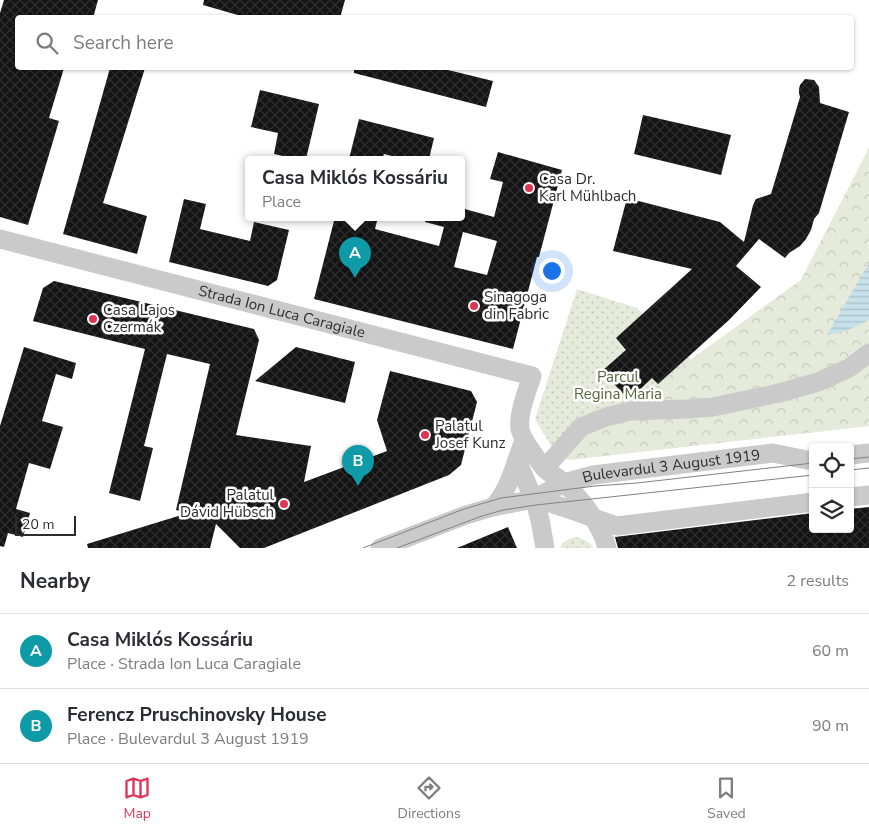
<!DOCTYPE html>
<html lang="en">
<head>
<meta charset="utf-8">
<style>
  body { margin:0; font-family:"Nunito Sans",sans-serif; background:#f7f7f7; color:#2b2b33 }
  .controls { position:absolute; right:15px; bottom:15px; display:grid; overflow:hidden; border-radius:5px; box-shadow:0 1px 4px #0004 }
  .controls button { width:45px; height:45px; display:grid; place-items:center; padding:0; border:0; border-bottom:1px solid #e1e1e2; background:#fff; color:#2b2b33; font:25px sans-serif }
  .scale { position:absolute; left:15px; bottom:12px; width:61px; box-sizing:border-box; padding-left:5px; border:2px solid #2d2d2d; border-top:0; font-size:14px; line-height:18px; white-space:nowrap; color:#2d2d2d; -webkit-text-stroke:4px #fff; paint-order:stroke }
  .you { position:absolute; left:551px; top:270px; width:18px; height:18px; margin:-12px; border:4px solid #fff; border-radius:50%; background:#1a73e8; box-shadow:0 0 0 8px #1a73e833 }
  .badge { display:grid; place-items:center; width:32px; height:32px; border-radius:50%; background:#e03457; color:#fff; font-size:16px; font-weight:700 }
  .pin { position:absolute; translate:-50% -41px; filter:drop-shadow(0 1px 2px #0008) }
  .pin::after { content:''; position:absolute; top:26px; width:18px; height:15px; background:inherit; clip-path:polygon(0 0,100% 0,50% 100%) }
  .popup { position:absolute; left:245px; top:156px; width:220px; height:65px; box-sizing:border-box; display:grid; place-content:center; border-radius:5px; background:#fff; filter:drop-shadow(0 1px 4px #0005); font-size:16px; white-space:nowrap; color:#7c7c81 }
  .popup b { font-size:19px; color:#2b2b33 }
  .popup::after { content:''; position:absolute; left:50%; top:100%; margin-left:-10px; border:10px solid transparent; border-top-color:#fff }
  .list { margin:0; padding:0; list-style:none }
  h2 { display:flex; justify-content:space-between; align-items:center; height:65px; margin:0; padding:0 20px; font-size:21px }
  h2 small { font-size:16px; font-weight:400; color:#7c7c81 }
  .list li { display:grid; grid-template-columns:32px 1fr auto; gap:15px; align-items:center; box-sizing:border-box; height:75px; padding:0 20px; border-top:1px solid #e1e1e2 }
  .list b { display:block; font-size:19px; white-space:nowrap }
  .list p { margin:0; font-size:16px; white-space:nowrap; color:#7c7c81 }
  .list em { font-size:16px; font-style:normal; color:#7c7c81 }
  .icon { flex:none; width:28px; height:28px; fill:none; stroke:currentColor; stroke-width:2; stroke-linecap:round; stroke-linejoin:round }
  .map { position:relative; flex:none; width:869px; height:548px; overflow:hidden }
  .search { position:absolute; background:#fff; box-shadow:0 1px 4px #0004; left:15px; right:15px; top:15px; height:55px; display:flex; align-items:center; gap:12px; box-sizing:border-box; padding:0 18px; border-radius:5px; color:#7c7c81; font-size:19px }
  .sheet { height:215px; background:#fff }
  nav { display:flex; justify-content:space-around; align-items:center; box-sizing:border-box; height:70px; border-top:1px solid #e1e1e2; background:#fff; font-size:14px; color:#7c7c81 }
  nav a { display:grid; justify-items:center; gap:2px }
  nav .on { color:#e03457 }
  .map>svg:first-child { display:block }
</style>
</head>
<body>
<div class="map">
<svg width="869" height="548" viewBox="0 0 869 548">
  <defs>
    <pattern id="green-dots" width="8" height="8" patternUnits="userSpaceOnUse" patternTransform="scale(1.25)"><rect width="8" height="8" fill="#e5eadb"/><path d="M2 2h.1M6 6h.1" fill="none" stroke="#c5c9bc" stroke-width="1.8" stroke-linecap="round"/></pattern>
    <pattern id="forest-crowns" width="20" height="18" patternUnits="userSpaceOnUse" patternTransform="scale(1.25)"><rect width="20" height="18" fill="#e5eadb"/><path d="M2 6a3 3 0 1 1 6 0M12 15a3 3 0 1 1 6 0" fill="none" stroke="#c5c9bc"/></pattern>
    <pattern id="water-rules" width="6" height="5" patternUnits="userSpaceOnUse" patternTransform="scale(1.25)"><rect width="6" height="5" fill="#c7e1ea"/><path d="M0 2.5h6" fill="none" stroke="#abc1c9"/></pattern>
    <pattern id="building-cross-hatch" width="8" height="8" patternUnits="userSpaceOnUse" patternTransform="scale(1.25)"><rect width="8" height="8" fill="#141414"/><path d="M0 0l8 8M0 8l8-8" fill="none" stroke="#2e2e2e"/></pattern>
  </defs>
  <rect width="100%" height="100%" fill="#fff"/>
  <path fill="url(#green-dots)" d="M869 148V426L568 460 556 454 535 419 577 289 637 308 691 360 801 280Z
    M576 537C583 539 589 541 593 548H560C563 541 568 539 576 537Z"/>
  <path fill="url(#forest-crowns)" d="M869 148V426L568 460 556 454 576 423 633 408 658 384 690 360 801 280Z"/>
  <path fill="url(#water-rules)" d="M869 263V320L848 330 827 335Z"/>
  <path fill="url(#building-cross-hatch)" fill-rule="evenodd" d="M4 0H98L93 18H18V68H64L49 118 59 121 28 225 0 217V13Z
    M204 0H345L340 18H248L203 5Z
    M110 68H145L103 203 147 216 137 254 63 234Z
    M354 68H440L493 81 486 107 354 73Z
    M805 79 814 80 819 87 820 103 849 112 819 213 814 219 811 230 806 239 800 246 789 253 785 258 759 239 736 266 761 287 729 320 658 384 652 378 629 400 602 371 626 350 616 338 692 269 613 251 627 198 720 222 744 242 753 205 756 199 771 194 800 97 799 93V89L800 85Z
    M260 90 319 104 306 159H297L274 154 278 133 251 127Z
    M643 115 731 135 721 175 634 154Z
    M359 119 434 138 429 159H404L384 154 382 159H349Z
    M498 152 562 170 539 257H537L513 349 314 299 335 217H363L377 221 375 229 439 246 444 227 425 222 426 217H461V208L494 217 503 182 490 179ZM463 232 497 241 487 275 454 267Z
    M184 199 206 204 200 229 250 241 254 222 289 230 277 280 268 286 169 262Z
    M54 281 254 329 259 340 236 435 311 446 304 482 387 451 377 420 390 371 471 391 477 402 461 465 449 475 264 548H240L216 524 210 548H88L87 544 188 513 176 510 210 364 167 354 144 446 153 448 140 501 109 493 145 349 33 321 43 288Z
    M24 347 76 363 72 379 56 374 42 421 63 427 50 469 29 463 16 509 30 513 23 537 8 533 4 547 0 546V426Z
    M296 347 355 362 345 403 255 381Z
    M869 507V548H618L615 537 813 513V529H850V509Z
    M508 527 517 548H457Z"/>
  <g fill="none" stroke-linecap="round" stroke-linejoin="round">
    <g stroke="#cacaca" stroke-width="19">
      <path id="s1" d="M0 239 532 376C527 391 518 413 520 429 522 439 537 459 544 468 550 474 559 478 565 484 582 499 602 527 607 548"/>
      <path d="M524 440 517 460 536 505 540 520 545 548"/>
      <path d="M850 455 869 453"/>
      <path d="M545 468 581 427 606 417 631 411 687 409 713 407 779 393 818 382 849 368 869 353"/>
      <path d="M850 497 869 495"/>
      <path d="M534 499C562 505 589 517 617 526L813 502"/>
      <path d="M493 507C506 493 511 477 517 460"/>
      <path id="s2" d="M380 548 466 515 493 507 534 499 564 483 593 475 773 453 807 460 813 459"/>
    </g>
    <path stroke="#828282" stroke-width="1" d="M850 459 869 457
      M850 470 869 468
      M363 548 464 509 501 498 595 486 637 483 813 463
      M397 548 479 517 503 510 536 505 813 475"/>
  </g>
  <g fill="#e03457" stroke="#fff" stroke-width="2">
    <circle cx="529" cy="188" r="5"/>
    <circle cx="474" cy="306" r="5"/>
    <circle cx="93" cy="319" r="5"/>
    <circle cx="425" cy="435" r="5"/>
    <circle cx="284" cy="504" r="5"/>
  </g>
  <g text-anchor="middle" stroke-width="5" stroke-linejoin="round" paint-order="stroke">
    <g font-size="15" fill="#2d2d2d" stroke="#fff" text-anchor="start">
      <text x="539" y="184">Casa Dr.<tspan x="539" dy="17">Karl Mühlbach</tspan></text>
      <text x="484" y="302">Sinagoga<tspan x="484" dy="17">din Fabric</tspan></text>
      <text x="103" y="315">Casa Lajos<tspan x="103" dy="17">Czermák</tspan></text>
      <text x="435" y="431">Palatul<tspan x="435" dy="17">Josef Kunz</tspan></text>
      <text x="274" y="500" text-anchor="end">Palatul<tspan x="274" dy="17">Dávid Hübsch</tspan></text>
    </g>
    <g font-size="15" fill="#2d2d2d" stroke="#fff">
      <text dy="5" stroke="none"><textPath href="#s1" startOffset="291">Strada Ion Luca Caragiale</textPath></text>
      <text dy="5" stroke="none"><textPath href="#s2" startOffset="305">Bulevardul 3 August 1919</textPath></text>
    </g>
    <g font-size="15" fill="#56673c" stroke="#fff">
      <text x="618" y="382">Parcul<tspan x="618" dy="17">Regina Maria</tspan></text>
    </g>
  </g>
</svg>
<div class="controls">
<button><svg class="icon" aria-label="locate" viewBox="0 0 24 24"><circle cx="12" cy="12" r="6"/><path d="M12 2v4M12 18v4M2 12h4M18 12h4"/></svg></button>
<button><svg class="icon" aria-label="layers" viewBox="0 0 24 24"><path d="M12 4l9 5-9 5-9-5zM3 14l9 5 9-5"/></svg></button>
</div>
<div class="scale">20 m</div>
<div class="you"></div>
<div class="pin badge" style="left:355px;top:278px;background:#0f9aa8">A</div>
<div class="popup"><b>Casa Miklós Kossáriu</b>Place</div>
<div class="pin badge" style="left:358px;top:486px;background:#0f9aa8">B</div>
<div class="search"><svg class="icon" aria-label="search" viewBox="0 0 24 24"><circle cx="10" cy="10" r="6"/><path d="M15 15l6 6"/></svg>Search here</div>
</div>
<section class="sheet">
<h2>Nearby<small>2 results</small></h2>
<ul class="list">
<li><span class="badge" style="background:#0f9aa8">A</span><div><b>Casa Miklós Kossáriu</b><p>Place · Strada Ion Luca Caragiale</p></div><em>60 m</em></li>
<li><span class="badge" style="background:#0f9aa8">B</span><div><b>Ferencz Pruschinovsky House</b><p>Place · Bulevardul 3 August 1919</p></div><em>90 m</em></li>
</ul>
</section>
<nav>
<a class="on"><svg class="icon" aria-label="map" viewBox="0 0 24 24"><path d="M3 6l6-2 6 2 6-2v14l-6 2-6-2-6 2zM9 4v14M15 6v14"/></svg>Map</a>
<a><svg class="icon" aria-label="directions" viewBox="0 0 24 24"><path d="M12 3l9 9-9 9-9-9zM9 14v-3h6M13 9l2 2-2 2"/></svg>Directions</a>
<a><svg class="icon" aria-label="saved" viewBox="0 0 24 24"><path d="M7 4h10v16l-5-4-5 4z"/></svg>Saved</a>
</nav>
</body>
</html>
